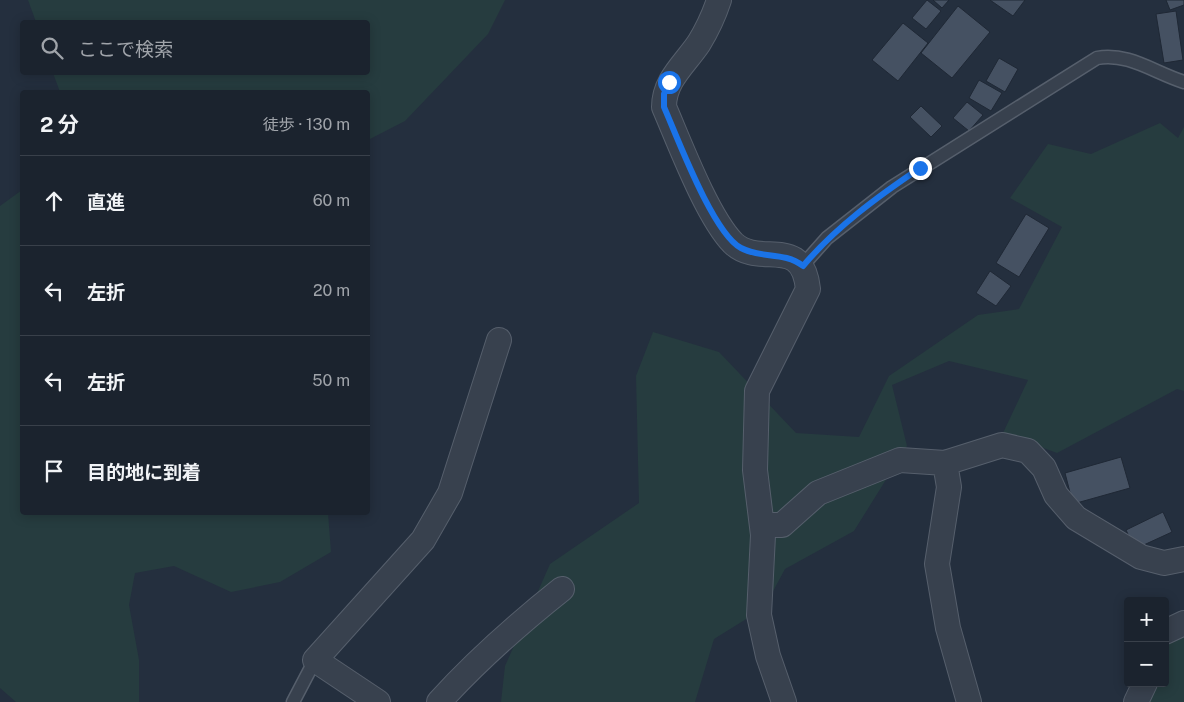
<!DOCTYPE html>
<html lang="ja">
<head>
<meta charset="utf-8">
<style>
  body { margin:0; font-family:"Public Sans","Noto Sans JP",sans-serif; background:#242b36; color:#f1f3f6 }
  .controls { position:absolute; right:15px; bottom:15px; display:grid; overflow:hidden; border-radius:5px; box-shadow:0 2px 12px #0003 }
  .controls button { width:45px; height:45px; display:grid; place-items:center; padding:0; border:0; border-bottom:1px solid #39404a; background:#1b232e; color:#f1f3f6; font:25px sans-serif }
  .stop { position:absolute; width:15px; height:15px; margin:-11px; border:4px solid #1a73e8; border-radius:50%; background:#fff }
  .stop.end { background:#1a73e8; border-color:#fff; box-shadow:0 1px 5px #0008 }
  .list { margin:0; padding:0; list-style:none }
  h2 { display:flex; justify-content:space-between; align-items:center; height:65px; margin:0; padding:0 20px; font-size:21px }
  h2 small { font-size:16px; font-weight:400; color:#a0a4aa }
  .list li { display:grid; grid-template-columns:32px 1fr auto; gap:15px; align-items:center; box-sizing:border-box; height:90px; padding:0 20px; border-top:1px solid #39404a }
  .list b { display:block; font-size:19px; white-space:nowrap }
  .list em { font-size:16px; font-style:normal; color:#a0a4aa }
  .icon { flex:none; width:28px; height:28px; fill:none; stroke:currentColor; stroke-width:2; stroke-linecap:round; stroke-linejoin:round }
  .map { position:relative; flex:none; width:1184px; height:702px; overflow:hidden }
  .search { position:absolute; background:#1b232e; box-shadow:0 2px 12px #0003; left:20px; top:20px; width:350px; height:55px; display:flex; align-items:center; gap:12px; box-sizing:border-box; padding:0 18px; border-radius:5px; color:#a0a4aa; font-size:19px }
  .panel { position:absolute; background:#1b232e; box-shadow:0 2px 12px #0003; left:20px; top:90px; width:350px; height:425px; border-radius:5px }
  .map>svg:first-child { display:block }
</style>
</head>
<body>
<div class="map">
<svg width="1184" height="702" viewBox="0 0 1184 702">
  <rect width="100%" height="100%" fill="#242f3e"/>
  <path fill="#263c3f" d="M28 0H505L488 34 405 121 368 140V92H60L53 73 368 72V22H36Z
    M1160 123 1178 138 1184 127V391L1177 389 1057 453 1003 433 1028 380 949 361 892 385 907 446 854 531 785 569 764 608 714 639 695 702H501L505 666 550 564 639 503 636 376 653 332 719 352 796 433 859 437 889 376 978 315 1019 309 1062 227 1010 198 1048 144 1091 154Z
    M22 190V512L328 513 331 552 280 582 231 592 174 566 135 573 129 605 139 660V702H16L0 688V206Z
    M1184 623V702H1136L1145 683H1165V632Z"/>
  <path fill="#455162" stroke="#1f2835" d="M927 0 941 11 926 29 912 18Z
    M933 0H949L942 8Z
    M990 0H1025L1013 16Z
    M1166 0H1184V5L1170 10Z
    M958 6 990 32 952 78 921 53Z
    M1176 11 1183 60 1164 63 1156 14Z
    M903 23 928 43 898 81 872 60Z
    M999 58 1018 69 1005 92 986 81Z
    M979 80 1002 93 991 111 969 98Z
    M967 102 983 115 969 131 953 118Z
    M921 106 942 126 931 137 910 117Z
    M1026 214 1049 228 1019 277 996 263Z
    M990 271 1011 286 996 306 976 293Z
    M1121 457 1130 488 1073 504 1065 473Z
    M1163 512 1172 532 1135 549 1126 530Z"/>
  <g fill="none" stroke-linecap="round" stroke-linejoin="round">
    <defs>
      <path id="lane" d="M803 265 827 238 892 187 1097 58C1128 52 1155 73 1184 82
        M293 702 315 660"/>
      <path id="street" d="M719 0C714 15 707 30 699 43 685 64 664 80 664 107 680 144 707 216 733 243 760 269 802 233 808 289L757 391 755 470 763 535 759 615 768 656 784 702
        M945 463 949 487 937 564 948 628 969 702
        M762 525H782L818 493 900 460 945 463 1002 445 1028 451 1044 468 1056 495 1076 518 1141 557 1164 563 1184 559
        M1165 632 1184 623
        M378 702 315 660 423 540 450 493 499 340
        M439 702C477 660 518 624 562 589
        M1136 702 1145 683"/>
    </defs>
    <use href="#lane" stroke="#565f6c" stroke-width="15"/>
    <use href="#street" stroke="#565f6c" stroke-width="26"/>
    <use href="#lane" stroke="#38414e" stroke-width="12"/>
    <use href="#street" stroke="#38414e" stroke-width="24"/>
  </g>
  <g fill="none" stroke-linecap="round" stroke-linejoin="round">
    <path stroke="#1a73e8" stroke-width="6" d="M669 82 664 94V107C678 139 713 233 741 248 761 259 784 251 803 266 836 227 877 197 920 168"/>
  </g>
</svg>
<div class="controls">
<button>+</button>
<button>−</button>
</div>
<div class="stop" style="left:669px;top:82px"></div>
<div class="stop end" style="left:920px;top:168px"></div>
<div class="search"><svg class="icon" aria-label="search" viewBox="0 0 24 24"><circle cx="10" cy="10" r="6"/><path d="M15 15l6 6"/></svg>ここで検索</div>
<section class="panel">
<h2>2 分<small>徒歩 · 130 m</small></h2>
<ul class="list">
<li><svg class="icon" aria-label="ahead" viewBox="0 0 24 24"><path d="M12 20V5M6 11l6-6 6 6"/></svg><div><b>直進</b></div><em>60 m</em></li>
<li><svg class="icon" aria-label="left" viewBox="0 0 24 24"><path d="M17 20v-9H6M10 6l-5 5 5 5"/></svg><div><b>左折</b></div><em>20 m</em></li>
<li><svg class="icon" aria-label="left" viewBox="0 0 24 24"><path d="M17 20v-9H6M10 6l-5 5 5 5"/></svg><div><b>左折</b></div><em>50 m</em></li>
<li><svg class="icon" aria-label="arrive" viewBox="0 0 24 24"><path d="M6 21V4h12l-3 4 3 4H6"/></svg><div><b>目的地に到着</b></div></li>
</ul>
</section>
</div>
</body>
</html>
